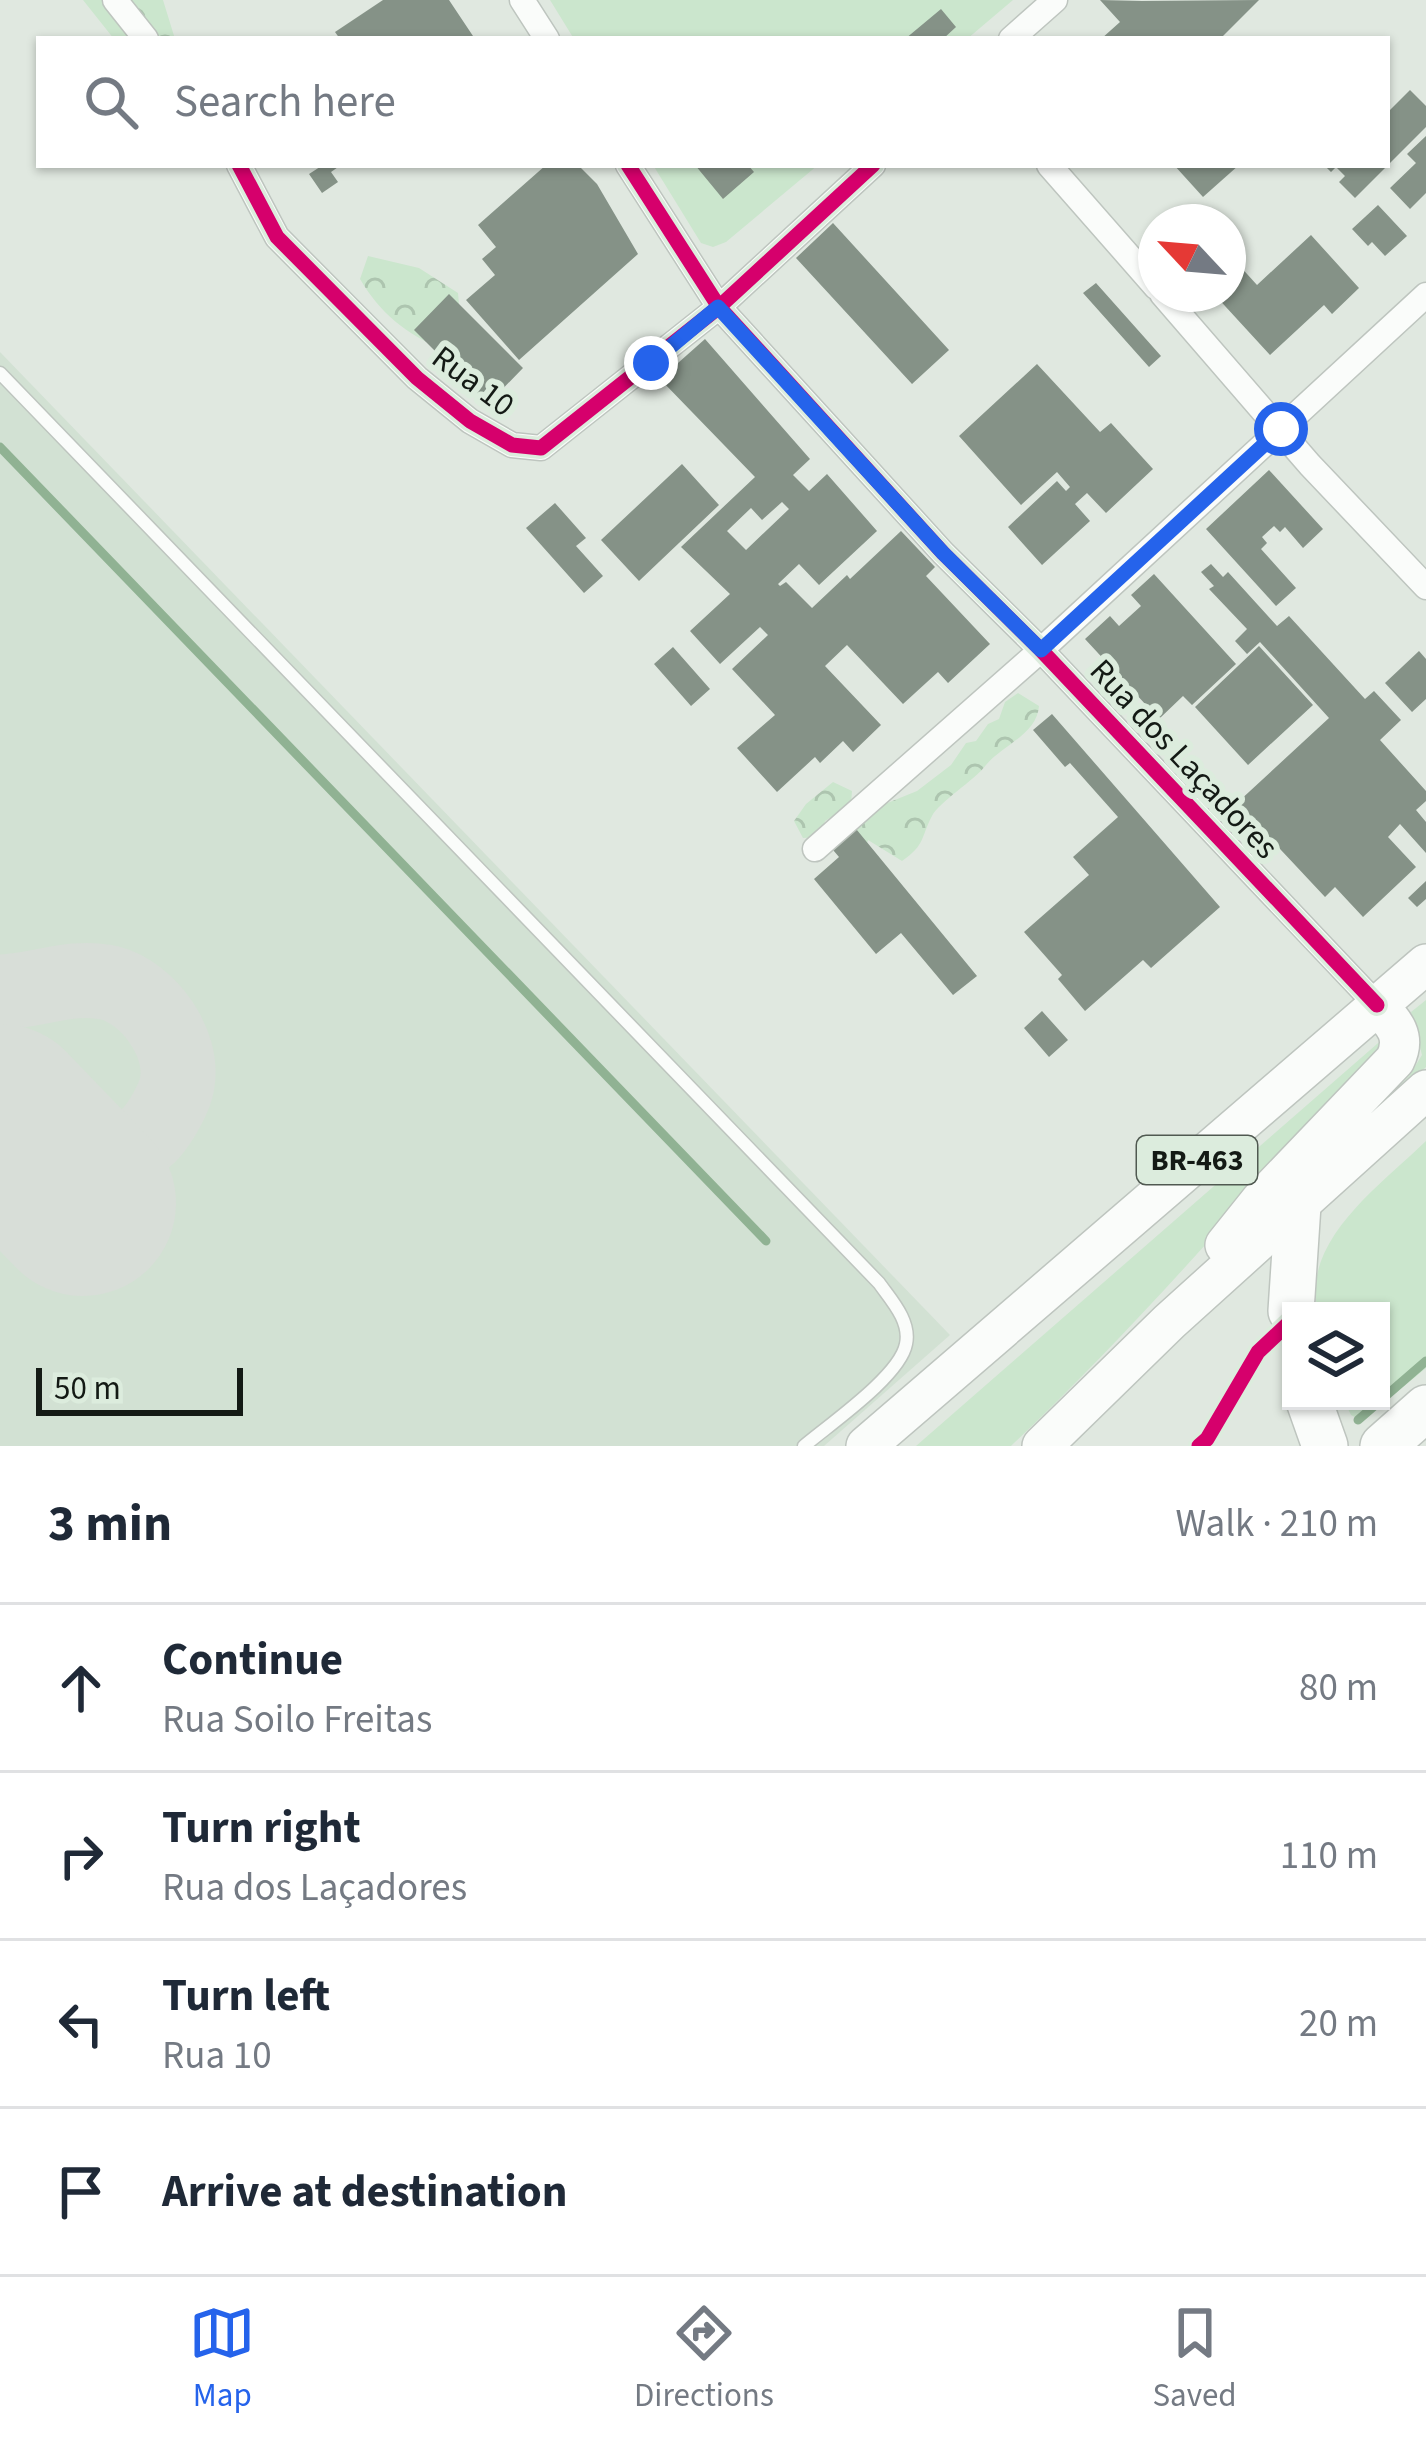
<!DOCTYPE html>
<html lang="en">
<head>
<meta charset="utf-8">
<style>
  body { margin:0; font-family:"Source Sans 3",sans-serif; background:#f2f2f3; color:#1f2937 }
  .controls { position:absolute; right:36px; bottom:36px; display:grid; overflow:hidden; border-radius:0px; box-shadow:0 3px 9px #0004 }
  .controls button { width:108px; height:108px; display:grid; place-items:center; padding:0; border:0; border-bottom:3px solid #e0e1e3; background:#fff; color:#1f2937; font:60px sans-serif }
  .compass { position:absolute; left:1138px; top:204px; width:108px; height:108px; border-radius:50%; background:#fff; box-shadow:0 3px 9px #0004; rotate:296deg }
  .scale { position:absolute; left:36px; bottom:30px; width:207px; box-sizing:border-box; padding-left:12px; border:6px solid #141a15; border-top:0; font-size:33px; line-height:42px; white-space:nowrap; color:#141a15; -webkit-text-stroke:9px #dcecdd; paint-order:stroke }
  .stop { position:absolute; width:36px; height:36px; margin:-27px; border:9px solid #2563eb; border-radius:50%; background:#fff }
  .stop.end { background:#2563eb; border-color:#fff; box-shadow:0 3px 12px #0008 }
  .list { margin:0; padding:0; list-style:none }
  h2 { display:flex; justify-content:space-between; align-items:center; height:156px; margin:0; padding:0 48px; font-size:51px }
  h2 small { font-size:39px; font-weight:400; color:#747a83 }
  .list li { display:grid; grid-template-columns:78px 1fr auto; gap:36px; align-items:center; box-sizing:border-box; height:168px; padding:0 48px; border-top:3px solid #e0e1e3 }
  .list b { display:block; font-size:45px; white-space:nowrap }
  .list p { margin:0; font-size:39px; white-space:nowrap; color:#747a83 }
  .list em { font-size:39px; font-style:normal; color:#747a83 }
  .icon { flex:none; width:66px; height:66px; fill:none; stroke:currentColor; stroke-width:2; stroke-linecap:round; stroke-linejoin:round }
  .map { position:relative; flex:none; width:1426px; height:1446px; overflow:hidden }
  .search { position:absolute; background:#fff; box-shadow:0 3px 9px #0004; left:36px; right:36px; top:36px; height:132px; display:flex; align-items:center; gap:30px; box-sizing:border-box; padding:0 42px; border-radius:0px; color:#747a83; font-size:45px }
  .sheet { height:828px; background:#fff }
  nav { display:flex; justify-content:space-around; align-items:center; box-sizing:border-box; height:168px; border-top:3px solid #e0e1e3; background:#fff; font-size:33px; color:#747a83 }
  nav a { display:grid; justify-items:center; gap:6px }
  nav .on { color:#2563eb }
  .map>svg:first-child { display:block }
</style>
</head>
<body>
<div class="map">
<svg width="1426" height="1446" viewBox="0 0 1426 1446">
  <defs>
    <pattern id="forest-crowns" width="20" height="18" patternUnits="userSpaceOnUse" patternTransform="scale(3)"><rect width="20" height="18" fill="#cbe6cd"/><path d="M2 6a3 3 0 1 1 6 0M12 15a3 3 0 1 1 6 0" fill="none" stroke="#adc5af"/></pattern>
  </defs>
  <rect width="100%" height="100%" fill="#e0e8e0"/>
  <path fill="#d2e1d3" d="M0 352 950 1335 824 1446H0Z"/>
  <path fill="#cbe6cd" d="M550 0H1013L967 39H574Z
    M653 165H818L726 242 713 247 701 243Z
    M1426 1000V1067L1291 1198 1287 1193 1409 1076 1422 1055 1411 1012Z
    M1385 1037 1387 1042C1263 1179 1145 1319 1011 1446H916Z
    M1426 1141V1368L1362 1421 1351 1415 1344 1401H1381V1311H1318C1300 1241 1382 1184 1426 1141Z"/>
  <path fill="url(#forest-crowns)" d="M83 0H163L175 39H114Z
    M368 256 419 268 458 293 461 326 442 349C406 334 380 313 360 279Z
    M1018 693 1039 706C1037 734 1003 745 986 765 974 781 939 802 932 816 920 839 926 844 902 861L868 840 859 876 836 844 880 806 917 791 951 765 966 743 976 741 988 724 999 719 1005 702Z
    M833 782 852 791 851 804 825 821 820 837 803 838 794 821 806 804Z"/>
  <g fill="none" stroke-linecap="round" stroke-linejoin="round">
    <path stroke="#90b293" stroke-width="9" d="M0 447 766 1241
      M1381 1400 1426 1361
      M1358 1420 1380 1401"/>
    <path stroke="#d8ded8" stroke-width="75" d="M0 992C37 991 73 974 110 983 148 993 185 1043 177 1084 175 1097 161 1122 151 1133 136 1150 84 1169 61 1180"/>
    <path stroke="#d8ded8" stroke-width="186" d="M0 1117 83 1203"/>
  </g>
  <path fill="#859287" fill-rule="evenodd" d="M383 0H449L475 39H340L335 32Z
    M1100 0 1142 1 1259 0 1220 39H1101L1120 22Z
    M941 9 956 27 943 39H905Z
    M1410 90 1426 106V127L1355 198 1339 182 1345 176 1336 167 1331 172 1324 165H1387V113Z
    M1426 136V193L1410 209 1390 188 1416 163 1407 154Z
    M323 165H341L331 172 338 182 322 193 309 174Z
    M546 165H578L597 184 638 254 519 360 466 300 495 275 482 259 496 247 478 225Z
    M695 165H748L754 172 723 199Z
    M1174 165H1239L1203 197Z
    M1378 205 1407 236 1385 256 1372 242 1368 246 1352 229Z
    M833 223 949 350 912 384 796 258Z
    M1311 235 1359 288 1332 314 1324 305 1270 355 1214 294H1228V253L1257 285Z
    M1096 283 1161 356 1149 367 1083 293Z
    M449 294 523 368 488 404 414 330Z
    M705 339 810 459 793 475 809 491 827 474 877 531 819 585 799 564 778 584 780 586 786 582 812 608 847 575 850 579 901 531 935 567 926 576 990 644 948 683 938 672 903 704 847 645 825 666 881 725 853 752 843 741 820 763 815 757 777 792 737 748 775 715 732 669 768 635 760 627 720 664 690 631 730 594 681 547 755 477 660 379ZM782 502 789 509 746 550 727 531 751 508 762 520Z
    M1037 364 1100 432 1111 423 1153 469 1106 513 1087 493 1075 504 1090 521 1042 565 1008 527 1057 481 1066 491 1070 487 1057 472 1021 505 959 436Z
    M682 464 719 505 639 581 601 540Z
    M1269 470 1323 529 1303 548 1285 527 1280 532 1274 526 1262 537 1267 543 1261 549 1296 588 1276 606 1206 529Z
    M555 503 586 538 576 546 603 576 584 593 526 528Z
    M1211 564 1223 577 1228 572 1277 626 1289 616 1365 699 1374 691 1401 720 1380 740 1426 791V801L1416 810 1426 822V853L1400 824 1388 837 1416 867 1363 917 1335 887 1325 897 1237 803 1329 718 1260 642 1247 654 1235 641 1247 629 1209 589 1214 586 1201 572Z
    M1154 574 1236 664 1192 705 1183 696 1159 719 1085 639 1110 616 1119 626 1141 606 1131 595Z
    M1259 646 1313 705 1248 765 1195 707Z
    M673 647 710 689 691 706 654 664Z
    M1419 651 1426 659V699L1412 712 1385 683Z
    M1052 714 1220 907 1151 968 1143 960 1085 1011 1058 979 1062 975 1024 932 1089 875 1073 857 1118 817 1070 763 1065 767 1033 730Z
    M852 824 977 976 953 995 901 933 876 954 814 879 839 857 828 844Z
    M1426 881V899L1417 907 1408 898Z
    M1042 1011 1068 1040 1049 1057 1024 1028Z"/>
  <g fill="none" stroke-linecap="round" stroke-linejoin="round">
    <defs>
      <path id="lane" d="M0 373 879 1283C891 1300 911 1321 906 1344 900 1376 830 1424 804 1446"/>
      <path id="street" d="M115 0 146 39
        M522 0 547 39
        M1011 39 1055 0
        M239 165 277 237 417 378 470 421 512 445 541 448 719 307 873 165
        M628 165 719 307 943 553 1041 650 1377 1005
        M1049 165 1156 287
        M1162 294 1310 465 1426 587
        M815 849 1041 650 1426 295"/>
      <path id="primary" d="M1225 1245 1261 1200 1395 1060C1407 1036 1394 1023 1377 1005
        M866 1446 1426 964
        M1042 1446 1169 1322 1426 1090"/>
      <path id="highway" d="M1291 1311 1298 1205
        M1309 1401 1325 1446
        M1383 1446 1426 1408"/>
    </defs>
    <use href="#lane" stroke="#bec5bf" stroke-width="15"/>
    <use href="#street" stroke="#bec5bf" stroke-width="27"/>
    <use href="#primary" stroke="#bec5bf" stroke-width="42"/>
    <use href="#highway" stroke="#bec5bf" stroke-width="48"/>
    <use href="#lane" stroke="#fafcfa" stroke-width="12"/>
    <use href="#street" stroke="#fafcfa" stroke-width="24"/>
    <use href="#primary" stroke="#fafcfa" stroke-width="39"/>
    <use href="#highway" stroke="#fafcfa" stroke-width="45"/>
    <defs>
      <path id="cycleway" d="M239 165 277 237 417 378 470 421 512 445 541 448 719 307 873 165
        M628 165 719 307 943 553 1041 650 1377 1005
        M1199 1446 1207 1439 1258 1352 1291 1321"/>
    </defs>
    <use href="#cycleway" stroke="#dcecdd" stroke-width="22"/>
    <use href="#cycleway" stroke="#d6006c" stroke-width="15"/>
  </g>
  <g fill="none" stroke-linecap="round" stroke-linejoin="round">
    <path stroke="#2563eb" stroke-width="15" d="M651 363 718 307 943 553 1041 650 1281 429"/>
  </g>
  <g text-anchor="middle" stroke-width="12" stroke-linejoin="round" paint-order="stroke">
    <rect fill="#dcecdd" stroke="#505951" stroke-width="3" x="1137" y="1136" width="120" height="48" rx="9"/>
    <g font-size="30" font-weight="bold" fill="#141a15">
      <text x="1197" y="1170">BR-463</text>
    </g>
    <g font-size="33" fill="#141a15" stroke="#dcecdd">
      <text transform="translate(474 380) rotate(37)" y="12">Rua 10</text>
      <text transform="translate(1185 758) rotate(47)" y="12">Rua dos Laçadores</text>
    </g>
  </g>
</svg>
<div class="controls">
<button><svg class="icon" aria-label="layers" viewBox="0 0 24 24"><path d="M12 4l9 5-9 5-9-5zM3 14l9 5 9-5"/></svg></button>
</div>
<svg class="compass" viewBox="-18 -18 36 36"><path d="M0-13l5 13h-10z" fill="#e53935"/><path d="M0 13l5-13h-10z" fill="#747a83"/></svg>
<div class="scale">50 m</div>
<div class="stop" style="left:1281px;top:429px"></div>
<div class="stop end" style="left:651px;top:363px"></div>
<div class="search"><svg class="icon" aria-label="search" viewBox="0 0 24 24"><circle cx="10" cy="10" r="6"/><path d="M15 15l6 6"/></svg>Search here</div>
</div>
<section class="sheet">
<h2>3 min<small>Walk · 210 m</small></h2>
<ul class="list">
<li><svg class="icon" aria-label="ahead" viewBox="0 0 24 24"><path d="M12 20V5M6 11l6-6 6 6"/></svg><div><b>Continue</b><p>Rua Soilo Freitas</p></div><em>80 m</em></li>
<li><svg class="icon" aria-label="right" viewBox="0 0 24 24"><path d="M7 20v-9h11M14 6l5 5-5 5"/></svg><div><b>Turn right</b><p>Rua dos Laçadores</p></div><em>110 m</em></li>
<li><svg class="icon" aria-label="left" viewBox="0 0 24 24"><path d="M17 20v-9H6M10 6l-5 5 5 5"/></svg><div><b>Turn left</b><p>Rua 10</p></div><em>20 m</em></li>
<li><svg class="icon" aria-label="arrive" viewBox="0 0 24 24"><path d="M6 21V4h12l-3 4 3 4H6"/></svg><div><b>Arrive at destination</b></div></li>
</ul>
</section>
<nav>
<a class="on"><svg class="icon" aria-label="map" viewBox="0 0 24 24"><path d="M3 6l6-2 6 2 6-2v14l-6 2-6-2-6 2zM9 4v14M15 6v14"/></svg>Map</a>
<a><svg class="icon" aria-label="directions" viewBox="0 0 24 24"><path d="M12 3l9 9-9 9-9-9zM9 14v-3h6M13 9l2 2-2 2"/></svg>Directions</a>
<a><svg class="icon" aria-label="saved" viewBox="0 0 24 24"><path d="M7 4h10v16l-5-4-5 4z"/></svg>Saved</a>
</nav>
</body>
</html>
